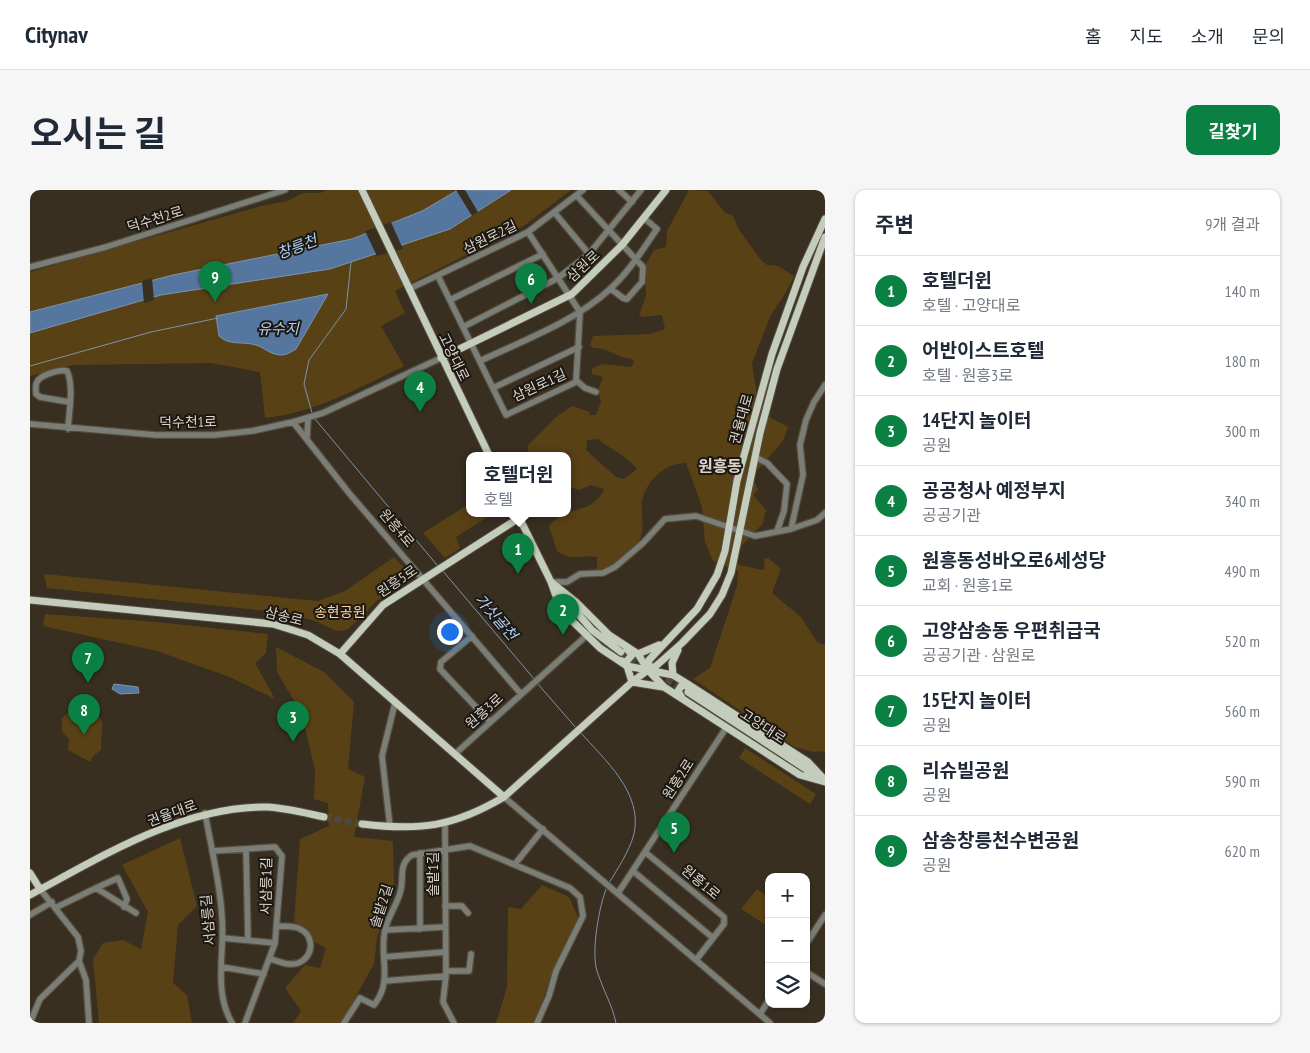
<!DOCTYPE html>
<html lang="ko">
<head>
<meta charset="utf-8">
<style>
  body { margin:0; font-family:"PT Sans Narrow","Noto Sans KR",sans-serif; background:#f6f6f7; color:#1f2937 }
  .controls { position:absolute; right:15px; bottom:15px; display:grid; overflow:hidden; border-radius:10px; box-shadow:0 1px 4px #0004 }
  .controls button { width:45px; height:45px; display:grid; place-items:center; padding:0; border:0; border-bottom:1px solid #e0e1e3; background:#fff; color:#1f2937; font:25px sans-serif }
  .you { position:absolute; left:419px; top:441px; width:18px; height:18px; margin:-12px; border:4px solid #fff; border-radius:50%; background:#1a73e8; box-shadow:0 0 0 8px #1a73e833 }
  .badge { display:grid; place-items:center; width:32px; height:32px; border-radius:50%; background:#0b8043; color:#fff; font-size:16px; font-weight:700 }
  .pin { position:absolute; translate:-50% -41px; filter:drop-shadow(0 1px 2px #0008) }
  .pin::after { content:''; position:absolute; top:26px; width:18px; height:15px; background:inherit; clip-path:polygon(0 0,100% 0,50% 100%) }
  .popup { position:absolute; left:436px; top:262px; width:105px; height:65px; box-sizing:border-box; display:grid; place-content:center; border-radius:10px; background:#fff; filter:drop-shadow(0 1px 4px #0005); font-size:16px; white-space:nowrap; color:#747a83 }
  .popup b { font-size:19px; color:#1f2937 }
  .popup::after { content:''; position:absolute; left:50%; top:100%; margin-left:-10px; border:10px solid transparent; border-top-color:#fff }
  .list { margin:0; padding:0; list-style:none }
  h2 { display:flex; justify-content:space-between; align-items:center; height:65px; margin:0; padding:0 20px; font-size:21px }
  h2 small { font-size:16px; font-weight:400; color:#747a83 }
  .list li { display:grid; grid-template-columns:32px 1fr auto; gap:15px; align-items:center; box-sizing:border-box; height:70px; padding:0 20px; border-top:1px solid #e0e1e3 }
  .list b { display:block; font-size:19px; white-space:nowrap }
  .list p { margin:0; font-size:16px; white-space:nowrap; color:#747a83 }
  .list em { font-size:16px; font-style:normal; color:#747a83 }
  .icon { flex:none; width:28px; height:28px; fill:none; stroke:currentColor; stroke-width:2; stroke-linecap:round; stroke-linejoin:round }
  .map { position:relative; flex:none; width:795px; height:833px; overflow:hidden; border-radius:10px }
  header { display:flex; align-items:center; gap:30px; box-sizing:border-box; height:70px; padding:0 25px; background:#fff; border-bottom:1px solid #e0e1e3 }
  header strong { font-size:24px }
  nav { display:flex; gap:28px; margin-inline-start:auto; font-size:18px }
  .intro { display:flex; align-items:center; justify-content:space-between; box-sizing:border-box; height:120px; padding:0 30px }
  h1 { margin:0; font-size:35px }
  .button { padding:12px 22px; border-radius:10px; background:#0b8043; color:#fff; font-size:18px; font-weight:700 }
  main { display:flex; gap:30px; padding:0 30px }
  aside { flex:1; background:#fff; border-radius:10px; box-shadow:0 1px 4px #0004 }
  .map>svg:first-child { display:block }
</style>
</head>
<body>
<header>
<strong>Citynav</strong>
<nav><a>홈</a><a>지도</a><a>소개</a><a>문의</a></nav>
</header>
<div class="intro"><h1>오시는 길</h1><a class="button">길찾기</a></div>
<main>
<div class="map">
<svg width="795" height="833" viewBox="0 0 795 833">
  <rect width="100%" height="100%" fill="#382f20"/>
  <path fill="#594116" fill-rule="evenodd" d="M297 0H541L495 35 365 101 375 123 351 136 374 176C329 198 284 223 235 228L230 182 181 173 43 175 0 186V82L231 16 257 11 273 3H290Z
    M659 0 678 1 694 22 703 26 709 40 731 70 737 75 748 76 764 86 756 102 741 125 722 173 727 205 741 228 758 237 753 251 722 286 728 300 723 305 736 320 733 333 705 363 704 369 706 374 732 380 735 379 734 369 738 368 751 379 742 403 771 427 787 452 795 455V561L783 562 765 557 663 489 680 478 707 396 708 381 683 371 675 352 672 317 656 273C638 272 618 289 613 307 609 321 617 339 608 353 600 366 586 377 573 383L567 380V367C550 364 543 372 527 361L519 336C539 313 562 326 574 299L561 295 549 300 537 296V265H498V255L526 227 542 216 560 222 559 225H566L571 212 568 200 573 187 562 184V178L573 174 601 177 604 173 603 169C585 168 581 158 563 158L560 155 563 146 620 144 635 139 632 125 613 127 609 125 616 106 615 76 624 60 636 57 637 41ZM568 249C582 261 596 265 607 279L594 289 586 287 556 260 557 250Z
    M439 314V323H464L426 347 430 358 415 368 393 343Z
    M364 367 380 384 377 390 348 410 317 440 307 441 285 431 256 423 17 398 14 384 288 411 315 401Z
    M15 424 127 432 238 444 236 463 225 473 245 509 202 488 127 461 13 436Z
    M246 457 294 482 324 512 318 579 335 587 324 647 363 651 364 692 347 748 344 774 311 833H263L271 821 255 798 275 775 290 778 296 758 284 752 281 744 264 732 270 649 299 636 298 613 284 609 285 580 272 524 247 482Z
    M41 520 65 521 72 532 71 560 63 566 60 572 38 560 39 550 32 541V528Z
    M715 558 786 604 780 614 709 568Z
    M150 648 167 716 148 735 143 793 157 805 162 833H69L63 769 73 753 93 750 111 759 118 722 92 675Z
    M512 695 539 707 549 729 524 780 504 833H466L477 797 478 717 491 719Z
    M727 699 739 707V737L711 719Z"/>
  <path fill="#55779f" stroke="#7d93ac" d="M428 0H481L420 39 300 79 131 105 0 143V122L143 85 322 49 392 21Z
    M298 104 266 159C261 162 257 165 251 165 241 165 235 158 226 155 213 151 199 156 189 146L186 126Z
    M84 494 108 497 109 503 90 504 82 499Z"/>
  <path fill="#382f20" d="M426 0H435L448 22 442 26Z
    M361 32 373 59 347 66 335 41Z
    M122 88 124 110 114 113 112 91Z"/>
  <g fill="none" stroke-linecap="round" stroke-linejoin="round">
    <path stroke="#7d93ac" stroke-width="1" d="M0 176 121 142 188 128
      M282 223 274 194 279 170 316 119 321 72
      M285 229 407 375
      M412 380 505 490
      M507 493 547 539
      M550 542C575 570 613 603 604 644 599 662 588 678 579 693
      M577 697C569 715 561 762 567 781 573 800 582 814 586 833"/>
    <path stroke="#50483a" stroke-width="7" stroke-dasharray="7 3.5" stroke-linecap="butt" d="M591 462 658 502
      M294 627 332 634"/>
    <defs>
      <path id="minor" d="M589 0 602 12
        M547 6 613 77 612 92 597 109 593 108 581 99
        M524 22 559 64
        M0 77 76 57 255 0
        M408 86 476 225 546 192 550 122 498 42
        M379 99 498 42 553 0
        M420 110 513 64
        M433 137 528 88 559 64 611 0
        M450 171C492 151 546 131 580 99 599 82 613 59 627 39L614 28
        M547 191 555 198 566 202
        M463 198 549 157
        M263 232 319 303 491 504
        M0 234 126 245H184L222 241 263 232 293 223 411 168
        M38 239C39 222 44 196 37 181 30 179 10 185 7 192 5 195 6 200 6 204L10 207 39 212
        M277 248 278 228
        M725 267 737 273 757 294 754 321 747 341
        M761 339 773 285 770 255 776 230 784 212 795 195
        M521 392H537L550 384 573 383 585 377 613 353 635 329 666 326 725 346 761 339 787 330 795 323
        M442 446 411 472 410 479 460 532
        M425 564 556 446
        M474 607 740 833
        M175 623C181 657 190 692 192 727 195 762 183 801 202 833
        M415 632 416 786 413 812 424 833
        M360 637 352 566 365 513
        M216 659 218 750
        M182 661 245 657 252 666 245 753 215 833
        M615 662 694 727V734L666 770
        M485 674 513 639
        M603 681 683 748
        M66 698 88 688 97 709 94 717
        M588 703 696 538
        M415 716H432L438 723
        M25 718 66 698 106 723
        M0 725 22 712
        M390 739V663
        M355 740 415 737
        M193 748 245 753
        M776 754 795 725
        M354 767 415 762
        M240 769C246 770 253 774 259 774 282 776 289 746 268 738 262 736 254 736 248 736
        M49 771 56 790 59 833
        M192 777 234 784
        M416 781H439L441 764
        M776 782 795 794
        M354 791 416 786
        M730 824 739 810
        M0 833 10 809 49 771 51 761 48 747 10 699
        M314 833 330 808 344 815C362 792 351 773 354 746 355 731 366 717 370 703 375 688 367 675 382 665L440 656 540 698 550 707 553 726 526 781 519 806 507 833"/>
      <path id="major" d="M332 0 459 265
        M411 168 542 104 592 55 636 0
        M487 323 522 394
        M521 392 531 420 570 458 597 476 643 485 656 493 778 572 795 590
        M521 392 546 412 579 445 608 464 618 480 634 497 770 585 795 592
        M529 402 562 440 591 462
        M0 410 243 434 278 445 310 464 474 607
        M310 464 353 415 489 328
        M608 464 629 455
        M589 470 596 472 602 465 597 459
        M597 476 602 492 633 497
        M618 480 619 470 667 419 687 385 695 361 707 291 742 164 773 77 795 29
        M643 485 642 473 648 460
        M658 502 788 587
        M652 508 648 501 652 495 661 497
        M332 634C390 641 423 637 474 607L602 492 618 480 626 476 652 453 680 424 692 405 701 383 730 243 747 179 795 47
        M0 683 10 699
        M0 705C73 666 152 616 237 617 256 618 275 623 294 627"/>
    </defs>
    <use href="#minor" stroke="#554d3f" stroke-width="8"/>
    <use href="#major" stroke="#554d3f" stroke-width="9"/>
    <use href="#minor" stroke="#7a7e76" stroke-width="5.5"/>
    <use href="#major" stroke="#c4cdbc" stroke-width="7"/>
  </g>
  <g text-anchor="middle" stroke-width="4" stroke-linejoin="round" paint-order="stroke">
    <g font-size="14" fill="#dad4cb" stroke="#1c1711">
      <text transform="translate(125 29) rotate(-17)" y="5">덕수천2로</text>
      <text transform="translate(460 47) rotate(-26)" y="5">삼원로2길</text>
      <text transform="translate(553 76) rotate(-43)" y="5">삼원로</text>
      <text transform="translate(424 167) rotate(64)" y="5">고양대로</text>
      <text transform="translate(509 195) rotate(-25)" y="5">삼원로1길</text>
      <text transform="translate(711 229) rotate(-74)" y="5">권율대로</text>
      <text transform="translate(158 232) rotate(-1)" y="5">덕수천1로</text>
      <text transform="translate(367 338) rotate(49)" y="5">원흥4로</text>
      <text transform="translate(367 391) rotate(-34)" y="5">원흥5로</text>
      <text transform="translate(254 426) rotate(14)" y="5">삼송로</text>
      <text transform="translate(454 521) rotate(-42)" y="5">원흥3로</text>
      <text transform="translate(733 536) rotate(33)" y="5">고양대로</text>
      <text transform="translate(648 589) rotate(-57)" y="5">원흥2로</text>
      <text transform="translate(142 623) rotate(-20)" y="5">권율대로</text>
      <text transform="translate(403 684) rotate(-90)" y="5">솔밭1길</text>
      <text transform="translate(671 692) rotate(40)" y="5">원흥1로</text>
      <text transform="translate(236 696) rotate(-89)" y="5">서삼릉1길</text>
      <text transform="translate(351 716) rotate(-72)" y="5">솔밭2길</text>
      <text transform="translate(178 730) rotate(-95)" y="5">서삼릉길</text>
    </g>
    <g font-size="14" fill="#fcd8a0" stroke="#1c1711">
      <text x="310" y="427">송현공원</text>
    </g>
    <g font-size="15" font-style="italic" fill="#b0d0f5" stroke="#1c1711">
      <text transform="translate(267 57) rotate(-21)" y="5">창릉천</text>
      <text x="248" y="144">유수지</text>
      <text transform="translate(466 427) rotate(49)" y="5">가싯골천</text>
    </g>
    <g font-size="16" font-weight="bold" fill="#dad4cb" stroke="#1c1711">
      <text x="690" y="282">원흥동</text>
    </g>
  </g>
</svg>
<div class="controls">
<button>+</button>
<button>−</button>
<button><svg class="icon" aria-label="layers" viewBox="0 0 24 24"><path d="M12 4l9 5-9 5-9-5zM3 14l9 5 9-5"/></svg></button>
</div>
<div class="you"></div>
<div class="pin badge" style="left:488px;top:384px">1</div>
<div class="popup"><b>호텔더윈</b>호텔</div>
<div class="pin badge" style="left:533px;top:445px">2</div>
<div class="pin badge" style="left:263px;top:552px">3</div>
<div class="pin badge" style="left:390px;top:222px">4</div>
<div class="pin badge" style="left:644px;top:663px">5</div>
<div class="pin badge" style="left:501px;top:114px">6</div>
<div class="pin badge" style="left:58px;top:493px">7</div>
<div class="pin badge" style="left:54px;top:545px">8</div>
<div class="pin badge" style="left:185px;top:112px">9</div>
</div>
<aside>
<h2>주변<small>9개 결과</small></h2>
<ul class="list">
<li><span class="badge">1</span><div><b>호텔더윈</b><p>호텔 · 고양대로</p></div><em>140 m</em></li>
<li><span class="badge">2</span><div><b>어반이스트호텔</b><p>호텔 · 원흥3로</p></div><em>180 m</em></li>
<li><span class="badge">3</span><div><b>14단지 놀이터</b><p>공원</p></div><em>300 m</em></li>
<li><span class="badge">4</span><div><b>공공청사 예정부지</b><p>공공기관</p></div><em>340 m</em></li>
<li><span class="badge">5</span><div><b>원흥동성바오로6세성당</b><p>교회 · 원흥1로</p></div><em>490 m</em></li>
<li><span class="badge">6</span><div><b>고양삼송동 우편취급국</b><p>공공기관 · 삼원로</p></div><em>520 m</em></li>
<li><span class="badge">7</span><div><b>15단지 놀이터</b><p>공원</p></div><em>560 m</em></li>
<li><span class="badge">8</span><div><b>리슈빌공원</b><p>공원</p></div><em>590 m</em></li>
<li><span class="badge">9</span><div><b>삼송창릉천수변공원</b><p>공원</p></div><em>620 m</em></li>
</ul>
</aside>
</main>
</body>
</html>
